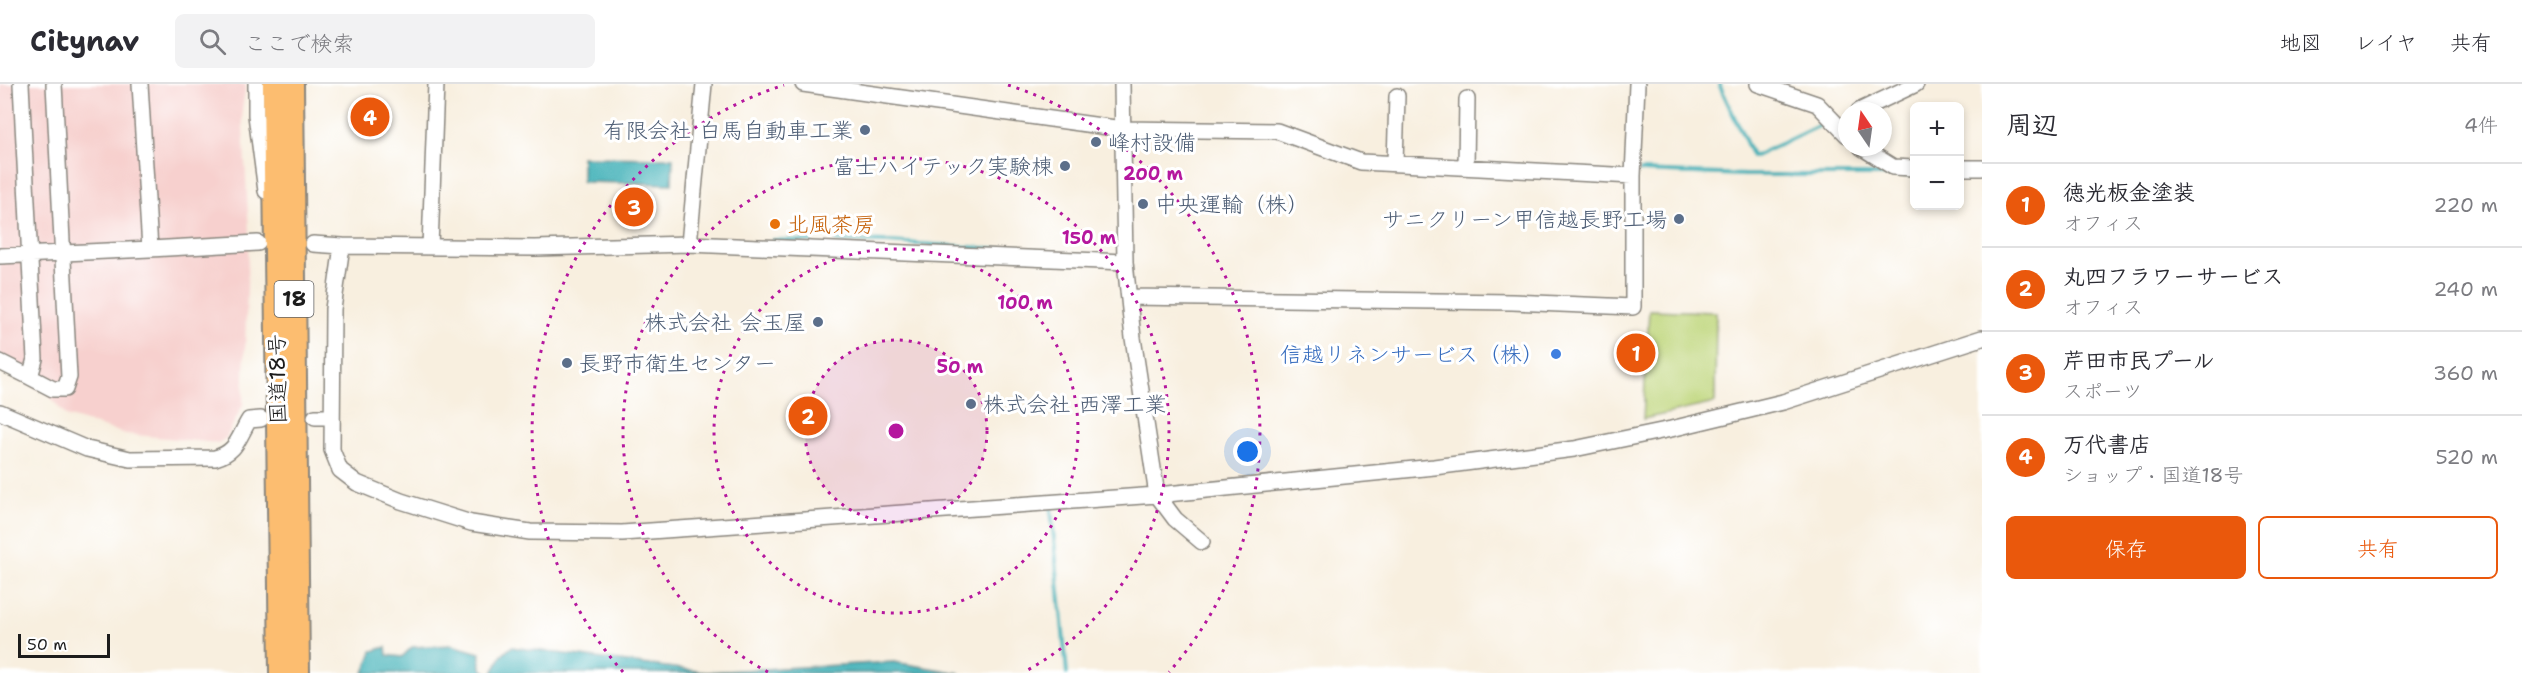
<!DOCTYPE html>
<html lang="ja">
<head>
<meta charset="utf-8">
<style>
  body { margin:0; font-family:"Shantell Sans","Klee One",sans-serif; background:#f2f2f3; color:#2b2b33 }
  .controls { position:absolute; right:18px; top:18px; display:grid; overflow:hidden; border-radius:9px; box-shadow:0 3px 9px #0003 }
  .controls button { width:54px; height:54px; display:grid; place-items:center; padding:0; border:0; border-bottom:2px solid #e1e1e2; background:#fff; color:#2b2b33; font:30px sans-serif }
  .compass { position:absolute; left:1838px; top:18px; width:54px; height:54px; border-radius:50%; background:#fff; box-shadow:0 3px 9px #0003; rotate:347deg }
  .scale { position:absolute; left:18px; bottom:15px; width:92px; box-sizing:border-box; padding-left:6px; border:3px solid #1c1c1c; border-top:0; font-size:16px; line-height:21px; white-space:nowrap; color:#1c1c1c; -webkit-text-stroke:4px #fff; paint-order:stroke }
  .you { position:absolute; left:1248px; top:368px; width:21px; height:21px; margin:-15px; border:4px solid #fff; border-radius:50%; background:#1a73e8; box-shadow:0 0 0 9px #1a73e833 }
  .badge { display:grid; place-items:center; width:39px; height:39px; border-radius:50%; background:#ea580c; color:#fff; font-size:20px; font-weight:700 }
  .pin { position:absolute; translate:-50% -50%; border:3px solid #fff; box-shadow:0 2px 6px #0006 }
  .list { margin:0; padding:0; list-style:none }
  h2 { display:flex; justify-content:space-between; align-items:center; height:78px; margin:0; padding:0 24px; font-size:26px }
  h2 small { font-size:20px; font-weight:400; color:#7c7c81 }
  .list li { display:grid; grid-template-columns:39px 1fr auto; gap:18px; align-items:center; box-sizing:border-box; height:84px; padding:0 24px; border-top:2px solid #e1e1e2 }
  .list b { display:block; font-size:22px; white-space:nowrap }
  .list p { margin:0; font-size:20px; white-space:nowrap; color:#7c7c81 }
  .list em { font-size:20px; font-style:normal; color:#7c7c81 }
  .actions { display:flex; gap:12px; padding:18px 24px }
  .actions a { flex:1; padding:14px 0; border:2px solid #ea580c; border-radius:9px; text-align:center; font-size:21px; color:#ea580c }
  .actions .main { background:#ea580c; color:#fff }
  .icon { flex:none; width:33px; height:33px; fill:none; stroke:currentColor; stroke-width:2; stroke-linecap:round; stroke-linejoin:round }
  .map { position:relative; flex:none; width:1982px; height:589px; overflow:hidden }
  header { display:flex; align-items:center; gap:36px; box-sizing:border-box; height:84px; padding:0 30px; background:#fff; border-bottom:2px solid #e1e1e2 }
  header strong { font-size:28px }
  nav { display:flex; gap:33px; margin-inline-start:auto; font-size:21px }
  .search { width:420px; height:54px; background:#f2f2f3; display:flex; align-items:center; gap:15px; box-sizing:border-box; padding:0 21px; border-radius:9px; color:#7c7c81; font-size:22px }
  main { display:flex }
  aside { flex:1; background:#fff }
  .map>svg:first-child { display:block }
</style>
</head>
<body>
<header>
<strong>Citynav</strong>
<div class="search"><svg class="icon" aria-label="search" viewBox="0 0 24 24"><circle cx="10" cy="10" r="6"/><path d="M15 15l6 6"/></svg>ここで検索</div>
<nav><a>地図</a><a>レイヤ</a><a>共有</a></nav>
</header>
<main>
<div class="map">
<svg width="1982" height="589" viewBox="0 0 1982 589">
  <rect width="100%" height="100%" fill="#fff"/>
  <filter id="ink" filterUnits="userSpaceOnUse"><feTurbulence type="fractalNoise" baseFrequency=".0167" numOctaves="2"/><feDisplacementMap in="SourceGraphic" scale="12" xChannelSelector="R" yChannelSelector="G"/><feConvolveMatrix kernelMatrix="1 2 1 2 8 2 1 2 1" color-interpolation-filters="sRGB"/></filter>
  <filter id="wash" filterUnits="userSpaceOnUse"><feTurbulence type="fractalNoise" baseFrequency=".008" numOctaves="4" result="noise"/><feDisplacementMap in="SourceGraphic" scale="24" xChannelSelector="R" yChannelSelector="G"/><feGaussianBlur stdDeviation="1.35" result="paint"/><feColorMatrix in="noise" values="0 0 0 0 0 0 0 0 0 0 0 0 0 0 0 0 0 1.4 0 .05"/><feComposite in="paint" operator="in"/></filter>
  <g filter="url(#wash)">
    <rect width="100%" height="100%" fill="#f8efdf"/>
    <path fill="#f7d0ce" d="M0 0H246L242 25 249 147 243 321 226 354 218 359 126 350 66 332 48 310 0 284Z"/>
    <path fill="#bed579" stroke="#6d784a" stroke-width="1.5" d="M1649 226 1716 228 1715 319 1643 335Z"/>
    <path fill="#40b0b7" stroke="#2e666a" stroke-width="1.5" d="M582 73 673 74 672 100 582 98Z
      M452 561 480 569 481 584 487 589H364L372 567 386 563 387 571 402 573 412 563Z
      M511 563 705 588 894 578 960 589H493L501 572Z"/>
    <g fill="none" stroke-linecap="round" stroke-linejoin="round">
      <path stroke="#40b0b7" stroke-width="4" d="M1719 0 1753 73 1827 38
        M1641 87 1745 91H1914
        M1960 92H1982
        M773 156 811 157
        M837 157 889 158 1013 166
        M1051 425 1067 589"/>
    </g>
  </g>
  <g filter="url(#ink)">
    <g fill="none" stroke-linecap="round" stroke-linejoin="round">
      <defs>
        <path id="minor" d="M21 0 35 275 30 293 53 305H65L69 293 54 0
          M140 0 150 165 258 159
          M256 0V31L266 107
          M803 0 1122 45 1277 47 1361 78 1633 92
          M1122 0 1125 178 1133 254 1157 411 1175 435 1202 458
          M1758 0 1817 20 1847 51
          M1859 27 1916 0
          M1861 63 1893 83 1914 84
          M1395 79 1397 12
          M1466 83 1467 15
          M1960 84H1982
          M313 160 342 162 535 164 689 160 1125 178
          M689 160 704 0
          M342 162 333 225 332 366 340 386 357 399 401 417 471 439 530 448 622 449 1157 411 1434 383 1574 365 1671 345 1783 318 1982 254
          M430 163 436 0
          M0 172 150 165
          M1129 213 1512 218 1633 223V92L1637 0
          M0 278 30 293
          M0 328 87 365 130 375 215 374C237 368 238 354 249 336L261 335
          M315 333H332"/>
        <path id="highway" d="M274 0 281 589
          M292 0 298 589"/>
      </defs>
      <use href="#minor" stroke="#8a867e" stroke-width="18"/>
      <use href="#highway" stroke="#8a867e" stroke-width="26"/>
      <use href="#minor" stroke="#fff" stroke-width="15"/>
      <use href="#highway" stroke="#fcbd6f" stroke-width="22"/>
    </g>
  </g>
  <circle cx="896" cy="347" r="91" fill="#b5179e" fill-opacity=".12"/>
  <g fill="none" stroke="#b5179e" stroke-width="3" stroke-dasharray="3 6">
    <circle cx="896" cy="347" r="91"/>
    <circle cx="896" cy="347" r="182"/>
    <path d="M768 588A273 273 0 1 1 1024 588"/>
    <path d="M623 588A364 364 0 0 1 784 1M1008 1A364 364 0 0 1 1169 588"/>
  </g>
  <g fill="#5c6f8a" stroke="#fff" stroke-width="2">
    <circle cx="865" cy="46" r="6"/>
    <circle cx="1096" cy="58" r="6"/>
    <circle cx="1065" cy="82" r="6"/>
    <circle cx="1143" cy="120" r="6"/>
    <circle cx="1679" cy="135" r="6"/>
    <circle cx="818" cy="238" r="6"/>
    <circle cx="567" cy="279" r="6"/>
    <circle cx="971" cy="320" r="6"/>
  </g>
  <circle fill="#e8710a" stroke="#fff" stroke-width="2" cx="775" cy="140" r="6"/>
  <circle fill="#3f7fe0" stroke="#fff" stroke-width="2" cx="1556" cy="270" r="6"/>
  <g text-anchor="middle" stroke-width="6" stroke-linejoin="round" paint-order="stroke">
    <rect fill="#fff" stroke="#606060" stroke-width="1.5" x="274.5" y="197" width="39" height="36" rx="4.5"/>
    <g font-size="21" font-weight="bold" fill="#1c1c1c">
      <text x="294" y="222">18</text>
    </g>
    <g font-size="22" fill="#4e5e75" stroke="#fff" text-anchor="end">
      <text x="853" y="54">有限会社 白馬自動車工業</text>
      <text x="1108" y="66" text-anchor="start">峰村設備</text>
      <text x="1053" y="90">富士ハイテック実験棟</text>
      <text x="1155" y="128" text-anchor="start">中央運輸（株）</text>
      <text x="1667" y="143">サニクリーン甲信越長野工場</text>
      <text x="806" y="246">株式会社 会玉屋</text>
      <text x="579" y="287" text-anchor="start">長野市衛生センター</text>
      <text x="983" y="328" text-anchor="start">株式会社 西澤工業</text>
    </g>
    <g font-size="22" fill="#c56008" stroke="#fff" text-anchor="start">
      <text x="787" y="148">北風茶房</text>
    </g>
    <g font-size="22" fill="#366cbe" stroke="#fff" text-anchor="end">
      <text x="1544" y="278">信越リネンサービス（株）</text>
    </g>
    <g font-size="22" fill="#1c1c1c" stroke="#fff">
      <text transform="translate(277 295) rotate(-91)" y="8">国道18号</text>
    </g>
  </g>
  <circle cx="896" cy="347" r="9" fill="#b5179e" stroke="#fff" stroke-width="3"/>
  <g font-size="18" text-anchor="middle" font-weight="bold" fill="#b5179e" stroke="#fff" stroke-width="6" stroke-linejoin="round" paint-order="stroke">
    <text x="1153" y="96">200 m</text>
    <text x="1089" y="160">150 m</text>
    <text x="1025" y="225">100 m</text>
    <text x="960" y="289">50 m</text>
  </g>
</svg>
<div class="controls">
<button>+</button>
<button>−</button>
</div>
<svg class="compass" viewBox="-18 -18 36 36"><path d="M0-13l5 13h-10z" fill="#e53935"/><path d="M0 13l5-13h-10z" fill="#7c7c81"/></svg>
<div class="scale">50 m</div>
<div class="you"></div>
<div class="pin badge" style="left:1636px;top:269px">1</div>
<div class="pin badge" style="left:808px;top:332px">2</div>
<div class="pin badge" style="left:634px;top:123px">3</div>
<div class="pin badge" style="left:370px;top:33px">4</div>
</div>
<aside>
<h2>周辺<small>4件</small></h2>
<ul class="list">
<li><span class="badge">1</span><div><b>徳光板金塗装</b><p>オフィス</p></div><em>220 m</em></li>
<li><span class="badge">2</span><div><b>丸四フラワーサービス</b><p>オフィス</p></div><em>240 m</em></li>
<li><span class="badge">3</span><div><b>芹田市民プール</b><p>スポーツ</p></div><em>360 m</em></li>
<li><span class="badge">4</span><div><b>万代書店</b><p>ショップ · 国道18号</p></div><em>520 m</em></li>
</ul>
<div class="actions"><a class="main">保存</a><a>共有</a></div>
</aside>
</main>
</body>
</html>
